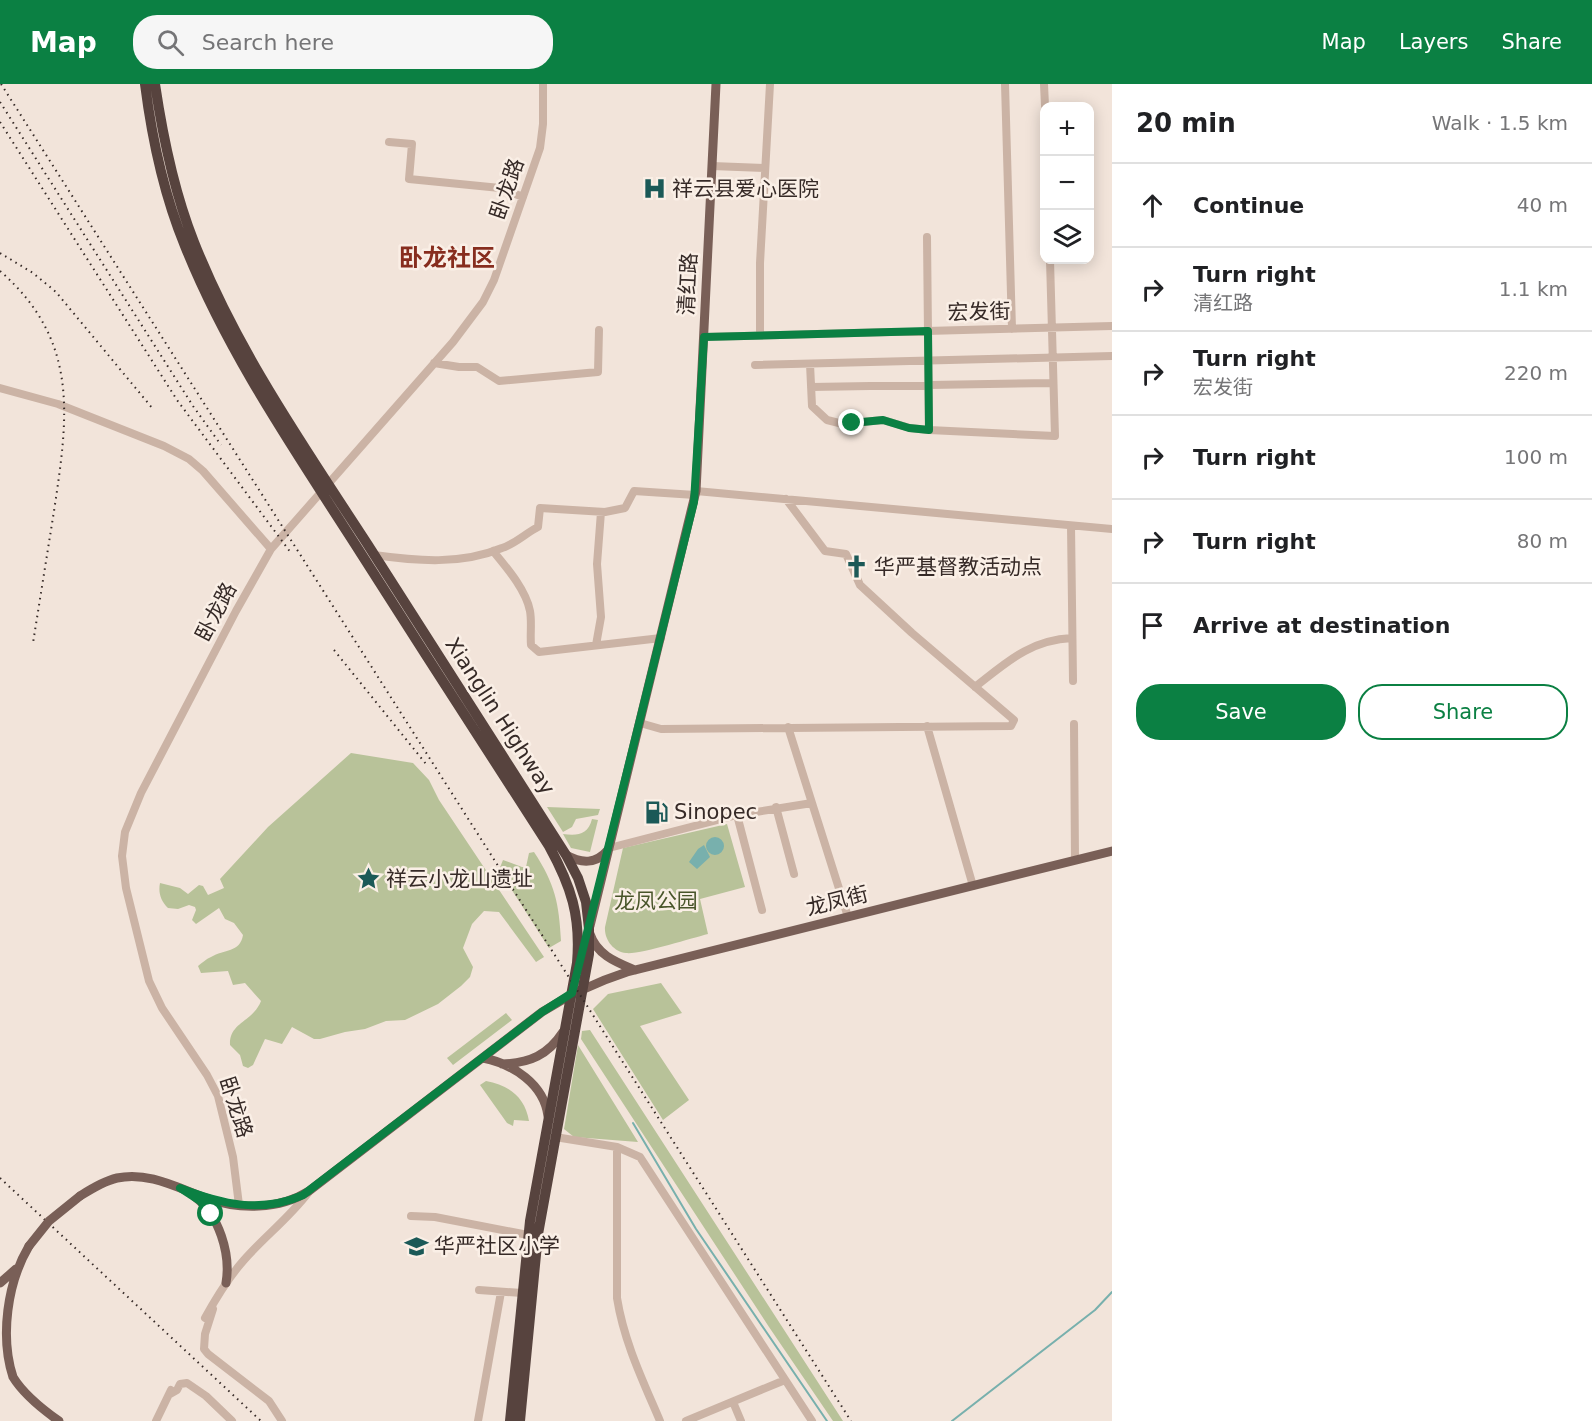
<!DOCTYPE html>
<html lang="en">
<head>
<meta charset="utf-8">
<style>
  body { margin:0; font-family:"DejaVu Sans","Noto Sans SC",sans-serif; background:#f6f6f6; color:#202124 }
  .controls { position:absolute; right:18px; top:18px; display:grid; overflow:hidden; border-radius:12px; box-shadow:0 3px 15px #0003 }
  .controls button { width:54px; height:54px; display:grid; place-items:center; padding:0; border:0; border-bottom:2px solid #e0e0e0; background:#fff; color:#202124; font:30px sans-serif }
  .stop { position:absolute; width:18px; height:18px; margin:-14px; border:4px solid #0b8043; border-radius:50%; background:#fff }
  .stop.end { background:#0b8043; border-color:#fff; box-shadow:0 2px 6px #0008 }
  .list { margin:0; padding:0; list-style:none }
  h2 { display:flex; justify-content:space-between; align-items:center; height:78px; margin:0; padding:0 24px; font-size:26px }
  h2 small { font-size:20px; font-weight:400; color:#757577 }
  .list li { display:grid; grid-template-columns:39px 1fr auto; gap:18px; align-items:center; box-sizing:border-box; height:84px; padding:0 24px; border-top:2px solid #e0e0e0 }
  .list b { display:block; font-size:22px; white-space:nowrap }
  .list p { margin:0; font-size:20px; white-space:nowrap; color:#757577 }
  .list em { font-size:20px; font-style:normal; color:#757577 }
  .actions { display:flex; gap:12px; padding:18px 24px }
  .actions a { flex:1; padding:14px 0; border:2px solid #0b8043; border-radius:24px; text-align:center; font-size:21px; color:#0b8043 }
  .actions .main { background:#0b8043; color:#fff }
  .icon { flex:none; width:33px; height:33px; fill:none; stroke:currentColor; stroke-width:2; stroke-linecap:round; stroke-linejoin:round }
  .map { position:relative; flex:none; width:1112px; height:1337px; overflow:hidden }
  header { display:flex; align-items:center; gap:36px; box-sizing:border-box; height:84px; padding:0 30px; background:#0b8043; color:#fff }
  header strong { font-size:28px }
  nav { display:flex; gap:33px; margin-inline-start:auto; font-size:21px }
  .search { width:420px; height:54px; background:#f6f6f6; display:flex; align-items:center; gap:15px; box-sizing:border-box; padding:0 21px; border-radius:24px; color:#757577; font-size:22px }
  main { display:flex }
  aside { flex:1; background:#fff }
  .map>svg:first-child { display:block }
</style>
</head>
<body>
<header>
<strong>Map</strong>
<div class="search"><svg class="icon" aria-label="search" viewBox="0 0 24 24"><circle cx="10" cy="10" r="6"/><path d="M15 15l6 6"/></svg>Search here</div>
<nav><a>Map</a><a>Layers</a><a>Share</a></nav>
</header>
<main>
<div class="map">
<svg width="1112" height="1337" viewBox="0 0 1112 1337">
  <rect width="100%" height="100%" fill="#f2e4da"/>
  <path fill="#b8c299" d="M351 669 413 679 429 696 439 716 544 873 536 878 499 828 484 827 472 840 463 864 473 883 470 893 461 902 438 920 405 936 386 937 365 945 345 948 320 955H314L292 943 282 960 265 955 253 981 248 984 243 982 240 971 230 961C229 938 253 938 261 917L245 899 233 901 228 887 201 889 198 882C202 879 206 875 211 873 224 865 240 869 243 851L234 839 225 835 219 824 196 840 192 836 196 826 195 823 189 821 178 825 168 824C161 817 158 809 160 799L180 804 188 810 199 801 203 802 208 811 224 804 220 795 268 743Z
    M547 723 600 725 598 731 576 735 572 743 563 748Z
    M592 735 598 736 590 768 571 764 563 750C577 752 588 751 592 735Z
    M727 740 745 803 700 815 708 850C692 854 639 871 626 869 614 868 604 856 605 843L623 764Z
    M534 768C555 800 559 819 561 857L549 864 499 786 503 776 522 783H526L529 769Z
    M661 899 682 929 640 942 689 1016 663 1036 593 925 608 910Z
    M506 929 512 936 453 981 447 974Z
    M590 946 843 1337H833L769 1243 581 955 582 947Z
    M578 961 638 1058 574 1053 564 1045Z
    M486 997C509 1001 525 1013 529 1037L514 1036 513 1042 507 1039 480 1001Z"/>
  <path fill="#78b0ad" d="M706 762a9 9 0 1 1 18 0a9 9 0 1 1-18 0Z
    M704 761 710 773 697 785 689 778 698 765Z"/>
  <g fill="none" stroke-linecap="round" stroke-linejoin="round">
    <path stroke="#78b0ad" stroke-width="2" d="M633 1039 696 1145 827 1337
      M952 1337 1095 1226 1112 1208"/>
    <path stroke="#cbb3a5" stroke-width="8" d="M1005 0 1012 245
      M1044 0 1045 22
      M389 58 412 60 409 95 500 104 523 113
      M712 82 765 84
      M927 153 929 346
      M760 251V179L770 0
      M704 253 1112 242
      M434 279 459 283H477L499 297 598 288 599 246
      M810 280 812 322 827 336 843 340 883 336 910 344 929 346 1055 352 1050 176
      M755 281 1112 272
      M811 303 1053 299
      M0 304 58 320 164 362 189 375 203 387 271 465
      M696 407 1112 445
      M1071 442 1073 597
      M493 467C507 484 526 506 530 527 532 538 530 550 531 561L539 568 661 554
      M374 471C417 477 461 481 502 464 515 460 526 449 538 443L540 424 605 428 625 424 634 407 695 411
      M596 561 601 533 597 480 601 428
      M975 603C1007 578 1030 556 1072 554
      M640 639 661 645 1011 642 1014 636 912 549 860 501 846 470 825 467 786 415
      M1074 640 1075 776
      M927 642 973 802
      M788 643 848 833
      M776 723 794 790
      M737 731 762 826
      M609 764 737 731 812 719
      M555 1053 617 1063 640 1073 812 1337
      M617 1063V1214C624 1258 643 1297 660 1337
      M239 1121 233 1073 218 1012 207 991 162 924 149 897 126 804 122 772 125 748 141 709 236 527 271 465 453 258 483 218 494 196 540 64 543 40V0
      M411 1132 435 1133 528 1151
      M479 1206 522 1209
      M213 1225 205 1250 204 1265 208 1270 269 1317 282 1337
      M205 1234C216 1214 228 1194 244 1176 264 1153 289 1134 308 1109
      M170 1310 177 1306 180 1300 187 1299 206 1312 232 1337
      M733 1318 741 1337
      M156 1337 171 1306
      M478 1337 501 1208
      M686 1337 785 1296"/>
    <path stroke="#795f57" stroke-width="9" d="M566 771C582 780 596 780 608 766
      M590 842 696 407 716 0
      M590 850C597 871 616 878 635 886
      M483 974C513 980 544 1000 548 1032
      M502 980C530 979 548 971 563 948
      M80 1112C91 1105 104 1097 117 1094 148 1087 178 1104 206 1114 239 1126 279 1126 309 1107L542 928C569 911 596 898 627 888L1112 767
      M195 1113C219 1131 231 1170 226 1199
      M29 1162C7 1199 0 1253 13 1293 24 1311 42 1325 59 1337
      M0 1199 16 1185"/>
    <path stroke="#57433e" stroke-width="10" d="M145 0C152 55 164 111 185 162 227 267 292 362 353 457 418 559 483 660 549 762 571 802 581 832 577 879L530 1137 510 1337
      M155 0C163 54 174 108 194 158 237 267 305 364 368 461 434 565 500 668 566 771L578 794 586 818 589 845V870L538 1150 520 1337"/>
    <path stroke="#362a27" stroke-width="2" stroke-dasharray="1.5 4.5" stroke-linecap="butt" d="M1 0 851 1337
      M0 18 193 322 221 361
      M0 38 177 316 291 469
      M0 169 33 189 56 208 153 325
      M0 187C80 257 68 333 54 427 47 471 40 515 33 559
      M334 566 426 680
      M0 1094 261 1337"/>
    <path stroke="#795f57" stroke-width="9" d="M29 1162 49 1137 80 1112"/>
  </g>
  <g fill="none" stroke-linecap="round" stroke-linejoin="round">
    <path stroke="#0b8043" stroke-width="8" d="M211 1130 200 1117 180 1104C221 1120 261 1130 303 1111L542 928 572 909 694 418 704 253 928 247 929 346 909 344 883 336 852 339"/>
  </g>
  <defs>
    <symbol id="hospital-bare" viewBox="-9 -9 18 18"><path d="M-5-5h3v3.5h4V-5h3V5h-3V1.5h-4V5h-3Z" fill="#1b5957" stroke="#faefe6" stroke-width="2.5" paint-order="stroke"/></symbol>
    <symbol id="church-bare" viewBox="-9 -9 18 18"><path d="M-1.2-6h2.4v3.5h3.3v2.4h-3.3V6h-2.4V-.1h-3.3v-2.4h3.3Z" fill="#1b5957" stroke="#faefe6" stroke-width="2.5" paint-order="stroke"/></symbol>
    <symbol id="fuel-bare" viewBox="-9 -9 18 18"><path d="M-5.5-6h7V0h2V4h1.3V-2.5L3-4.5l.8-.8L6-3V5H2.5V1h-1V6h-7ZM-4.2-4.7v3.2H.2V-4.7Z" fill="#1b5957" stroke="#faefe6" stroke-width="2.5" paint-order="stroke"/></symbol>
    <symbol id="sight-bare" viewBox="-9 -9 18 18"><path d="M0-6L1.8-2.2L6-1.7L2.9 1.2L3.7 5.4L0 3.3L-3.7 5.4L-2.9 1.2L-6-1.7L-1.8-2.2Z" fill="#1b5957" stroke="#faefe6" stroke-width="2.5" paint-order="stroke"/></symbol>
    <symbol id="school-bare" viewBox="-9 -9 18 18"><path d="M0-5L7-2L0 1L-7-2ZM-4 1L0 2.5L4 1V4Q0 6-4 4Z" fill="#1b5957" stroke="#faefe6" stroke-width="2.5" paint-order="stroke"/></symbol>
  </defs>
  <g fill-rule="evenodd">
    <use href="#hospital-bare" x="638" y="88" width="33" height="33"/>
    <use href="#church-bare" x="840" y="466" width="33" height="33"/>
    <use href="#fuel-bare" x="640" y="712" width="33" height="33"/>
    <use href="#sight-bare" x="352" y="778" width="33" height="33"/>
    <use href="#school-bare" x="400" y="1146" width="33" height="33"/>
  </g>
  <g text-anchor="middle" stroke-width="5" stroke-linejoin="round" paint-order="stroke">
    <g font-size="21" fill="#362a27" stroke="#faefe6">
      <text transform="translate(507 105) rotate(-71)" y="7">卧龙路</text>
      <text transform="translate(688 200) rotate(-87)" y="7">清红路</text>
      <text transform="translate(979 228) rotate(-2)" y="7">宏发街</text>
      <text transform="translate(216 528) rotate(-62)" y="7">卧龙路</text>
      <text transform="translate(500 632) rotate(57)" y="7">Xianglin Highway</text>
      <text transform="translate(837 817) rotate(-14)" y="7">龙凤街</text>
      <text transform="translate(236 1023) rotate(72)" y="7">卧龙路</text>
    </g>
    <g font-size="21" fill="#362a27" stroke="#faefe6" text-anchor="start">
      <text x="672" y="112">祥云县爱心医院</text>
      <text x="874" y="490">华严基督教活动点</text>
      <text x="674" y="735">Sinopec</text>
      <text x="386" y="802">祥云小龙山遗址</text>
      <text x="434" y="1169">华严社区小学</text>
    </g>
    <g font-size="21" fill="#49552a" stroke="#faefe6">
      <text x="656" y="824">龙凤公园</text>
    </g>
    <g font-size="24" font-weight="bold" fill="#872d1e" stroke="#faefe6">
      <text x="447" y="182">卧龙社区</text>
    </g>
  </g>
</svg>
<div class="controls">
<button>+</button>
<button>−</button>
<button><svg class="icon" aria-label="layers" viewBox="0 0 24 24"><path d="M12 4l9 5-9 5-9-5zM3 14l9 5 9-5"/></svg></button>
</div>
<div class="stop" style="left:211px;top:1130px"></div>
<div class="stop end" style="left:852px;top:339px"></div>
</div>
<aside>
<h2>20 min<small>Walk · 1.5 km</small></h2>
<ul class="list">
<li><svg class="icon" aria-label="ahead" viewBox="0 0 24 24"><path d="M12 20V5M6 11l6-6 6 6"/></svg><div><b>Continue</b></div><em>40 m</em></li>
<li><svg class="icon" aria-label="right" viewBox="0 0 24 24"><path d="M7 20v-9h11M14 6l5 5-5 5"/></svg><div><b>Turn right</b><p>清红路</p></div><em>1.1 km</em></li>
<li><svg class="icon" aria-label="right" viewBox="0 0 24 24"><path d="M7 20v-9h11M14 6l5 5-5 5"/></svg><div><b>Turn right</b><p>宏发街</p></div><em>220 m</em></li>
<li><svg class="icon" aria-label="right" viewBox="0 0 24 24"><path d="M7 20v-9h11M14 6l5 5-5 5"/></svg><div><b>Turn right</b></div><em>100 m</em></li>
<li><svg class="icon" aria-label="right" viewBox="0 0 24 24"><path d="M7 20v-9h11M14 6l5 5-5 5"/></svg><div><b>Turn right</b></div><em>80 m</em></li>
<li><svg class="icon" aria-label="arrive" viewBox="0 0 24 24"><path d="M6 21V4h12l-3 4 3 4H6"/></svg><div><b>Arrive at destination</b></div></li>
</ul>
<div class="actions"><a class="main">Save</a><a>Share</a></div>
</aside>
</main>
</body>
</html>
